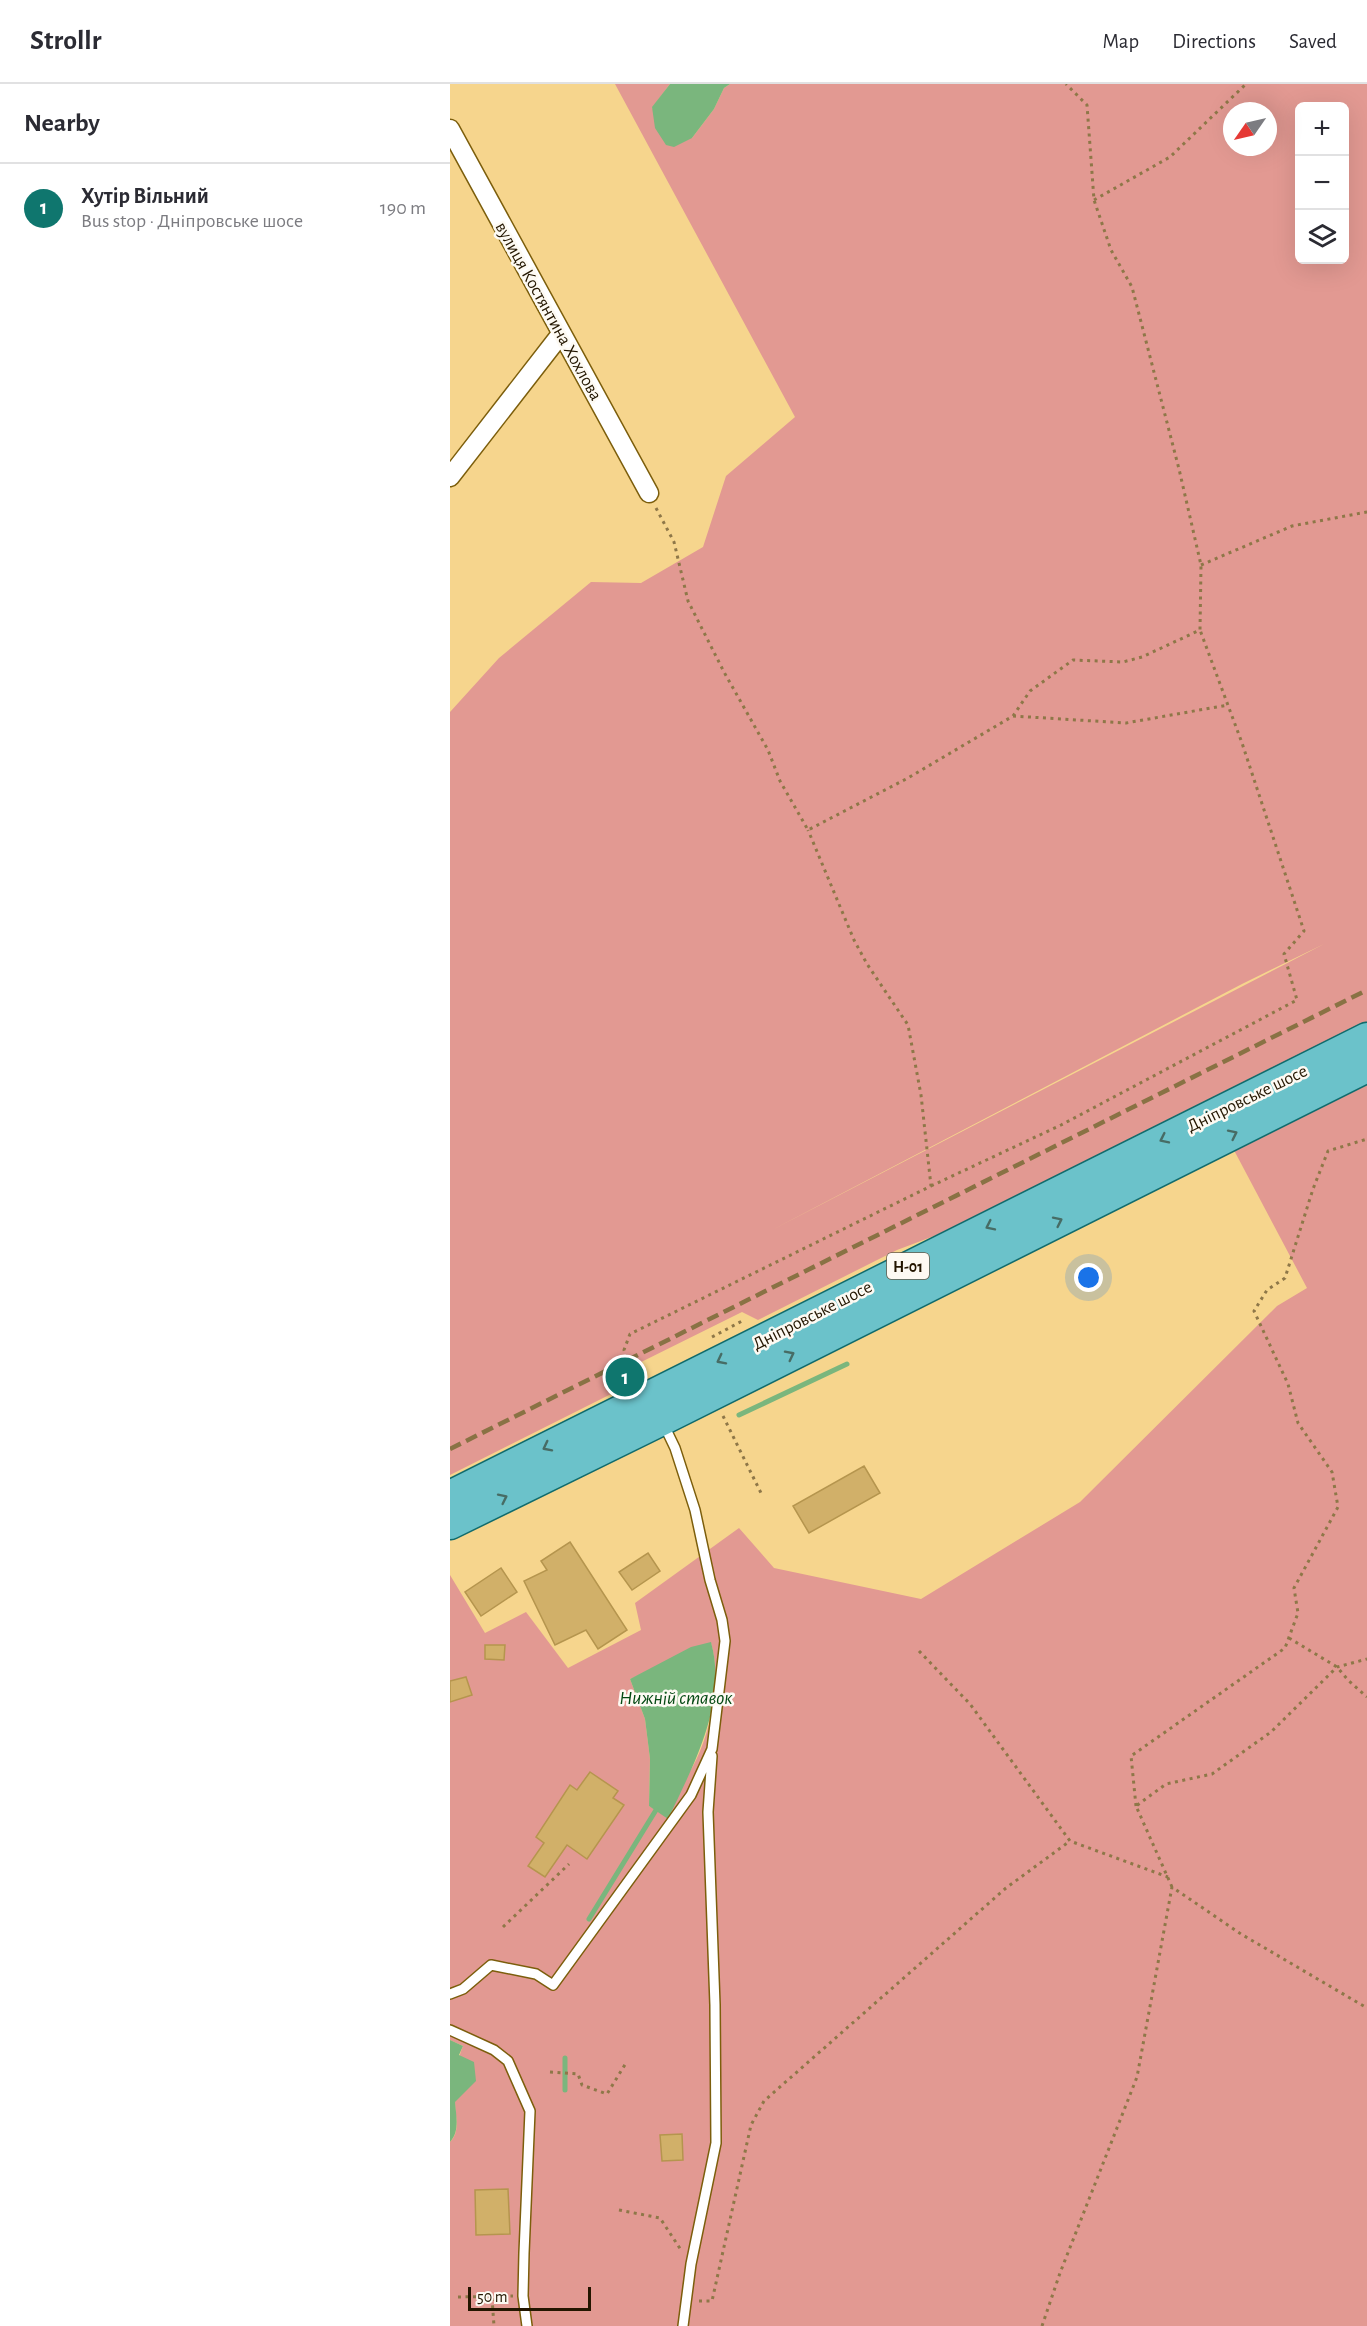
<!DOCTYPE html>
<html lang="en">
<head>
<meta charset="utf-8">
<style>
  body { margin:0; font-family:"Alegreya Sans",sans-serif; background:#f7f7f7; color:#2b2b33 }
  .controls { position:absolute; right:18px; top:18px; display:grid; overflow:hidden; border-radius:9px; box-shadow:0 6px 24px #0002 }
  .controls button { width:54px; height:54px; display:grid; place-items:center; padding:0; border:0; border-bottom:2px solid #e1e1e2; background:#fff; color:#2b2b33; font:30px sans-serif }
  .compass { position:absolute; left:773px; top:18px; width:54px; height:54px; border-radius:50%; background:#fff; box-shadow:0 6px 24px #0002; rotate:236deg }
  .scale { position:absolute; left:18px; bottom:15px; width:123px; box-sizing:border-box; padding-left:6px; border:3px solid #231600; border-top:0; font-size:16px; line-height:21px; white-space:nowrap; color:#231600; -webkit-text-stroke:4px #fdfaf3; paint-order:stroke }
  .you { position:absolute; left:639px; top:1194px; width:21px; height:21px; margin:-15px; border:4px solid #fff; border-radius:50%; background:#1a73e8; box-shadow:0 0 0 9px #1a73e833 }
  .badge { display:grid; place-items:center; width:39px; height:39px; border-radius:50%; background:#0f766e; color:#fff; font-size:20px; font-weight:700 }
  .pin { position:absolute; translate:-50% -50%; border:3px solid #fff; box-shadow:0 2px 6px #0006 }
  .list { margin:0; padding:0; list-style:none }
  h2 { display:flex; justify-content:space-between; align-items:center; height:78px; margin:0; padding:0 24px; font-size:26px }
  h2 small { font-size:20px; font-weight:400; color:#7c7c81 }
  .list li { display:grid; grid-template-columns:39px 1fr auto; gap:18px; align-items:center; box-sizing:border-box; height:90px; padding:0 24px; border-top:2px solid #e1e1e2 }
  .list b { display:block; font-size:22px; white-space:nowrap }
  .list p { margin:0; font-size:20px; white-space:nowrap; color:#7c7c81 }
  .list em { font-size:20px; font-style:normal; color:#7c7c81 }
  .icon { flex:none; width:33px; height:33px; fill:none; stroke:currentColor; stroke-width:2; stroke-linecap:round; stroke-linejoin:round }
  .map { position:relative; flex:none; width:917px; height:2242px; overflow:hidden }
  header { display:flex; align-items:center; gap:36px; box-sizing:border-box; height:84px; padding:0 30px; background:#fff; border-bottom:2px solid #e1e1e2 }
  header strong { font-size:28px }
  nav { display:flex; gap:33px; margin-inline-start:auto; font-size:21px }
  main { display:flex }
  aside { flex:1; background:#fff }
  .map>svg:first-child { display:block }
</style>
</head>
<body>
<header>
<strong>Strollr</strong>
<nav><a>Map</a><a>Directions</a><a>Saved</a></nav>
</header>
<main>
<aside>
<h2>Nearby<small></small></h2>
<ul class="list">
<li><span class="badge">1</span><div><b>Хутір Вільний</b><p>Bus stop · Дніпровське шосе</p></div><em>190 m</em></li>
</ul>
</aside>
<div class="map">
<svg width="917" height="2242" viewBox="0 0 917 2242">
  <rect width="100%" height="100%" fill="#f6d58d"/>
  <path fill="#e29992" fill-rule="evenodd" d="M165 0H220L202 24 242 54 264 25 274 4 280 0H917V954L635 1095 447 1166 308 1236 292 1228 165 1291 169 1306 0 1391V628L49 574 141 498 191 499 253 463 276 392 345 333ZM850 22H894V176H850ZM782 27H818V63H782ZM874 860 320 1147 792 900Z
    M917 983V2242H0V2058C11 2047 5 2031 5 2018 5 2000 6 1978 13 1962L0 1956V1491L35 1549 76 1528 118 1584 191 1546 185 1519 289 1444 324 1484 471 1515 630 1418 827 1222 857 1204 777 1053ZM261 1559C272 1595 261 1650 242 1684 233 1699 218 1713 206 1726L199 1722 200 1675 195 1635 180 1595Z"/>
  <path fill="#7ab67d" d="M220 0H280L274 4 264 25 242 54 224 63 216 61 205 44 202 23Z
    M261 1558C278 1619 243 1682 218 1735L199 1722 200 1675 195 1635 180 1595 241 1563Z
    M0 1956 13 1962 9 1971 24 1978 26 1997 5 2018C6 2031 10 2048 0 2058Z"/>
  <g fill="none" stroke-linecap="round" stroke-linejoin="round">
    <path stroke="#7ab67d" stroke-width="5" d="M289 1331 397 1280
      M139 1835 206 1726
      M115 1974V2006"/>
  </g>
  <path fill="#d1b069" stroke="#b5954e" stroke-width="1.5" d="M414 1382 430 1409 359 1449 343 1422Z
    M120 1458 177 1546 148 1565 136 1546 105 1561 74 1497 97 1486 91 1477Z
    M198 1469 210 1487 182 1506 169 1488Z
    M51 1484 67 1508 31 1532 15 1508Z
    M35 1561H55L54 1576 35 1575Z
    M16 1593 22 1611 0 1618V1597Z
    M140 1688 168 1707 163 1714 174 1721 137 1775 117 1761 95 1793 78 1782 94 1759 86 1753 120 1701 127 1706Z
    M232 2050 233 2076 212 2077 210 2051Z
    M58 2105 60 2150 26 2151 25 2106Z"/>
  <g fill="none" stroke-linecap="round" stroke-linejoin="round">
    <defs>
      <path id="service" d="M0 1910 13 1905 41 1881 86 1890 103 1901 241 1711 262 1665 275 1557 272 1536 260 1496 245 1426 225 1364 213 1339
        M0 1946 44 1966 58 1977 80 2027 74 2169 73 2212 77 2242
        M233 2242 241 2180 266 2059 265 1921 258 1728 262 1672"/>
      <path id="minor" d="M0 45 199 409
        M0 393 111 250"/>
      <path id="primary" d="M0 1412 917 954
        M0 1440 212 1336 917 983"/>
    </defs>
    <use href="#service" stroke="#7c5e0c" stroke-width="12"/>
    <use href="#minor" stroke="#7c5e0c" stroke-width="21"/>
    <use href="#primary" stroke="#116b6c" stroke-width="33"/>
    <path stroke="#8e7748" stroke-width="3" stroke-dasharray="3 4.5" stroke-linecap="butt" d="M644 116 720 73 796 0
      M206 424 224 458 238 517 274 588 318 666 330 697 358 746 458 694 563 632 580 607 623 576 673 578 692 573 750 546 751 481 729 385 682 203 661 166 644 116 637 21 616 0
      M751 481 842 442 917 428
      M563 632 676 639 778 621
      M481 1102 611 1041 847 916 834 870 854 847 792 659 750 546
      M262 1253 294 1236
      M184 1295 174 1266 180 1250 481 1102 471 1011 458 941 417 880 404 856 358 746
      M273 1332 311 1409
      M839 1554 887 1583 898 1596 917 1613
      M469 1567 520 1620 620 1757 718 1793
      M686 1722 681 1672 835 1564 848 1529 844 1504 888 1423 882 1388 848 1339 838 1300 804 1227 817 1206 835 1194 863 1105 878 1067 917 1055
      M722 1803 686 1722 716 1700 762 1690 821 1648 887 1583 917 1575
      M53 1843 119 1780
      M100 1988 128 1990 132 2001 157 2010 176 1979
      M169 2126 210 2134 231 2166
      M8 2213 63 2212
      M42 2214 44 2242
      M249 2217H262L301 2041 314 2017 556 1804 620 1757
      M592 2242 610 2189 687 1993 722 1803 791 1850 917 1924"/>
    <use href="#service" stroke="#fff" stroke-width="9"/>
    <use href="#minor" stroke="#fff" stroke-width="18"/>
    <use href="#primary" stroke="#6bc2ca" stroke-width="30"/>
    <path stroke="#897244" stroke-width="4.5" stroke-dasharray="12 6" stroke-linecap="butt" d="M0 1365 917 906"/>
  </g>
  <defs><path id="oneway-chevron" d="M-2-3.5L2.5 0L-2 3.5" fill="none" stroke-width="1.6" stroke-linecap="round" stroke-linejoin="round" transform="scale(1.5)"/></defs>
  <g stroke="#476c65">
    <use href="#oneway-chevron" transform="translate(783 1050) rotate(-26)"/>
    <use href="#oneway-chevron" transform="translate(714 1055) rotate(154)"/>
    <use href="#oneway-chevron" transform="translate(608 1137) rotate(-26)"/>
    <use href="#oneway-chevron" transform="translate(540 1142) rotate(154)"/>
    <use href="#oneway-chevron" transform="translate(340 1271) rotate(-27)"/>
    <use href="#oneway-chevron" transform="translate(271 1276) rotate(153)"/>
    <use href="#oneway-chevron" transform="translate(97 1363) rotate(153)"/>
    <use href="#oneway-chevron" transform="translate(53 1414) rotate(-26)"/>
  </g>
  <g text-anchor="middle" stroke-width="5" stroke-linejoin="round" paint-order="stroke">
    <rect fill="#fdfaf3" stroke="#645a49" stroke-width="1.5" x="437" y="1169" width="42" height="26" rx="4.5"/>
    <g font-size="16" font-weight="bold" fill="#231600">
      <text x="458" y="1188">Н-01</text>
    </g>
    <g font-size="18" fill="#231600" stroke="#fdfaf3">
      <text transform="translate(99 227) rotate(61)" y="6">вулиця Костянтина Хохлова</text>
      <text transform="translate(797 1014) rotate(-26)" y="6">Дніпровське шосе</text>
      <text transform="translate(362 1231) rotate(-27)" y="6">Дніпровське шосе</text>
    </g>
    <g font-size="20" font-style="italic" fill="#044913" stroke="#fdfaf3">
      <text x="226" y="1620">Нижній ставок</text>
    </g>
  </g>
</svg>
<div class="controls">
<button>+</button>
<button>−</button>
<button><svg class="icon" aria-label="layers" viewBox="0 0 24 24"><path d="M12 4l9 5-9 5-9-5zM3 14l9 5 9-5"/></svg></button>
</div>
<svg class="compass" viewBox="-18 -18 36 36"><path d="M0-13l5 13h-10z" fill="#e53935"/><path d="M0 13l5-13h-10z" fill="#7c7c81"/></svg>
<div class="scale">50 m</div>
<div class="you"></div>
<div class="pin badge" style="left:175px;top:1293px">1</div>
</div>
</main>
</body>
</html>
